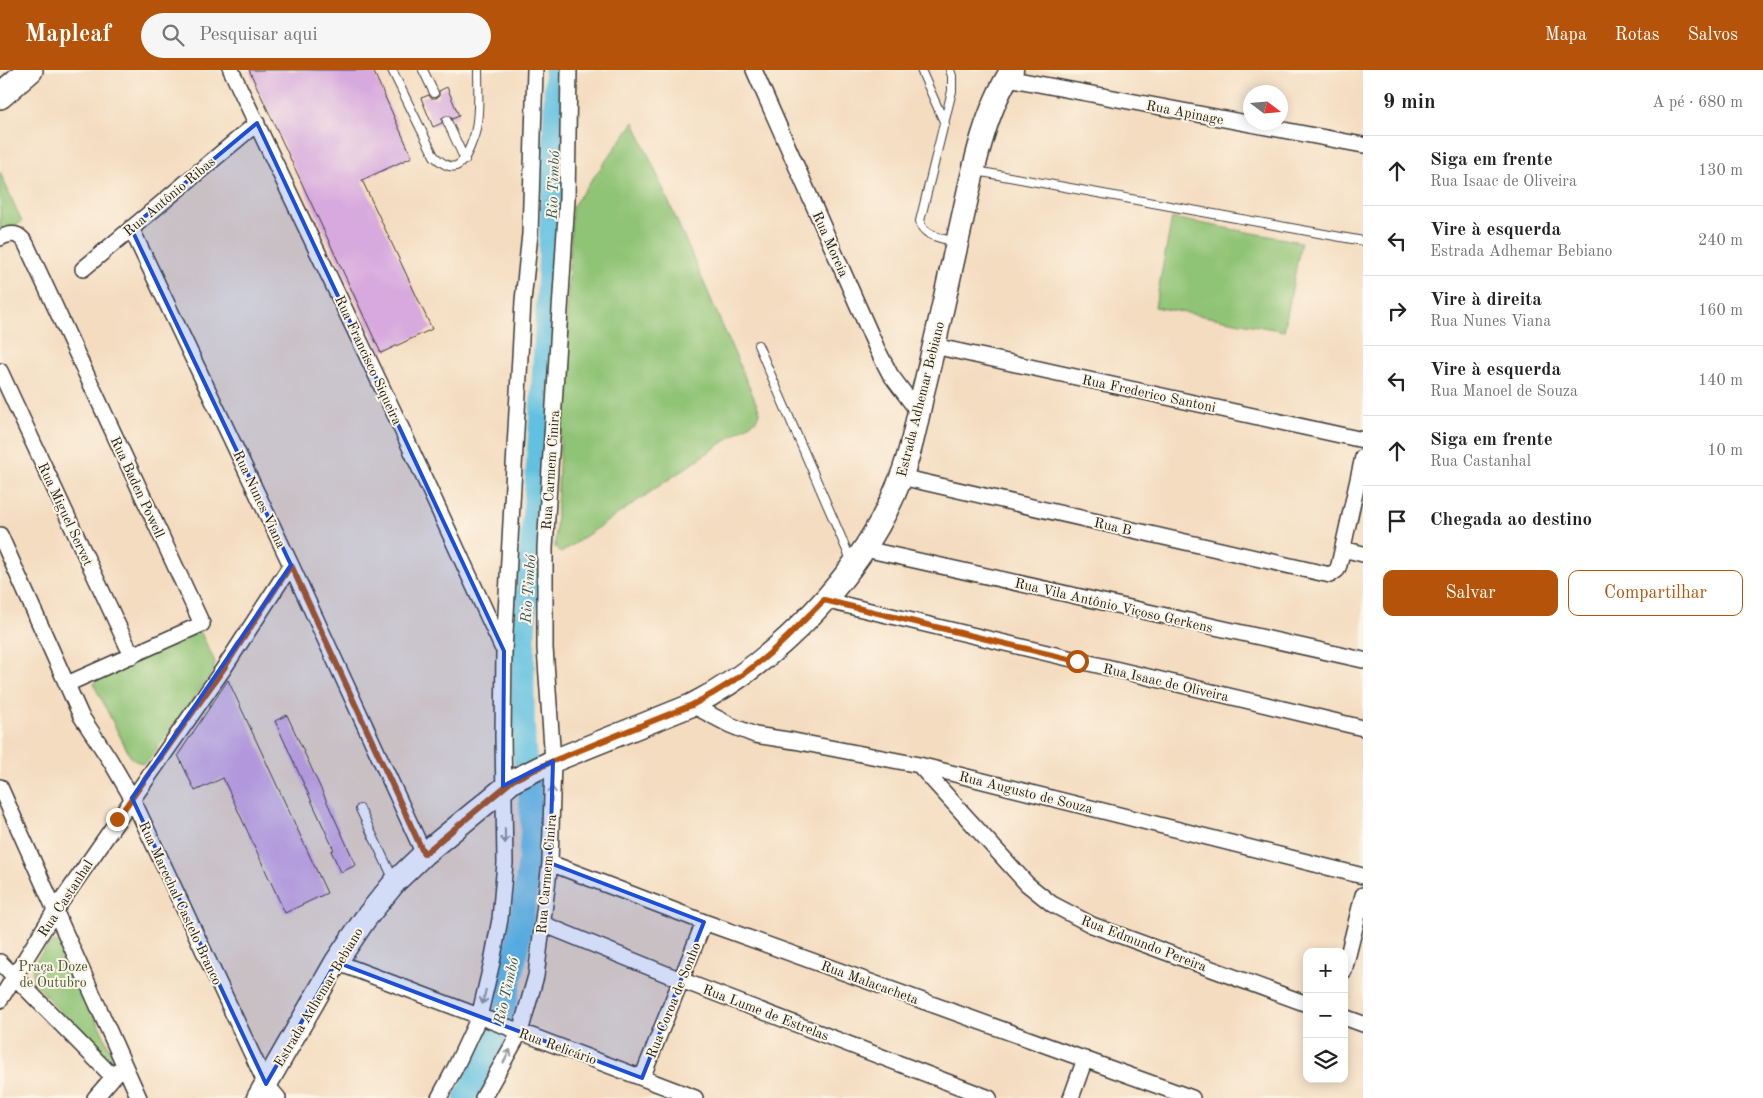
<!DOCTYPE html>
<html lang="pt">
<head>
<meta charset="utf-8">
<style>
  body { margin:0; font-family:"Old Standard TT",serif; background:#f6f6f6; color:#222 }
  .controls { position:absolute; right:15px; bottom:15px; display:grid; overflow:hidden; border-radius:10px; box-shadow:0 2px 12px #0003 }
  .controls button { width:45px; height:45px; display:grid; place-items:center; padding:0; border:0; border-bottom:1px solid #e0e0e0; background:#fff; color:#222; font:25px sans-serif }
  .compass { position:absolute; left:1243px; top:15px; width:45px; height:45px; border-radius:50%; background:#fff; box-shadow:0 2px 12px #0003; rotate:106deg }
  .stop { position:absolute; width:15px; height:15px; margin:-11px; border:4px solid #b45309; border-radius:50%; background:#fff }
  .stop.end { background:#b45309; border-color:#fff; box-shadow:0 1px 5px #0008 }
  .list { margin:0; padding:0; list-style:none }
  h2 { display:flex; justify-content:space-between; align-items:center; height:65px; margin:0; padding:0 20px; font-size:21px }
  h2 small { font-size:16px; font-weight:400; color:#767676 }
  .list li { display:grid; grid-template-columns:32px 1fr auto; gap:15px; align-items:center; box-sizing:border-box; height:70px; padding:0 20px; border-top:1px solid #e0e0e0 }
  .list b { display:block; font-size:19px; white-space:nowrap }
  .list p { margin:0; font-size:16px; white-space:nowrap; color:#767676 }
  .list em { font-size:16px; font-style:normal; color:#767676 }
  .actions { display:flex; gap:10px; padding:15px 20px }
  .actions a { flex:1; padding:11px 0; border:1px solid #b45309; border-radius:10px; text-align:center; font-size:18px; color:#b45309 }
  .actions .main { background:#b45309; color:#fff }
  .icon { flex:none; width:28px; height:28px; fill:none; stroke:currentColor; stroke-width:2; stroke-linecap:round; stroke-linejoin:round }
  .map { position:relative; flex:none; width:1363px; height:1028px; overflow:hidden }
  header { display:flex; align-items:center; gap:30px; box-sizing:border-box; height:70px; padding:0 25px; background:#b45309; color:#fff }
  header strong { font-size:24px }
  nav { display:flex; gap:28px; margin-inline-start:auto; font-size:18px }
  .search { width:350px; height:45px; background:#f6f6f6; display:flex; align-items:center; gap:12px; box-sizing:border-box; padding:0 18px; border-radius:28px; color:#767676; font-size:19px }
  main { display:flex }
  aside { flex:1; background:#fff }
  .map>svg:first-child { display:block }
</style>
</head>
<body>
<header>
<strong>Mapleaf</strong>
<div class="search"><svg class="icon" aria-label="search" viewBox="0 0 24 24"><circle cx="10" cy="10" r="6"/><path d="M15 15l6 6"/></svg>Pesquisar aqui</div>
<nav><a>Mapa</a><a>Rotas</a><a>Salvos</a></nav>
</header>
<main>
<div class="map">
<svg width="1363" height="1028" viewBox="0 0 1363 1028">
  <rect width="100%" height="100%" fill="#fcf5e5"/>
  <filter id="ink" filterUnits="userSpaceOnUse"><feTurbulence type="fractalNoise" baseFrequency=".02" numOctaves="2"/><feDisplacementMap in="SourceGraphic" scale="10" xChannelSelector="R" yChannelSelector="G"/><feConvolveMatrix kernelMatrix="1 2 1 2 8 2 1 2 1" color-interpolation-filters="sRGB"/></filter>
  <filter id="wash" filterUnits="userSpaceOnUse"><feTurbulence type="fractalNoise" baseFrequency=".0096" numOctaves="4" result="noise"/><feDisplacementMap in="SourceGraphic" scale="20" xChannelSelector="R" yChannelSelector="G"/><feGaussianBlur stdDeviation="1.12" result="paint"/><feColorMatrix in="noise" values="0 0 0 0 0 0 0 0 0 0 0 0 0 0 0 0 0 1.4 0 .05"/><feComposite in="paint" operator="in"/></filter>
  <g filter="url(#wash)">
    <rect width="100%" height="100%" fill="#f4dcc0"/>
    <path fill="#8fc375" stroke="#567048" d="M634 52 760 342 756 350 561 483 555 477 572 137Z
      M0 102 22 152 0 163Z
      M1172 148 1301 172 1284 261 1155 237Z
      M200 561 215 592 213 602 148 691 142 694 131 688 94 615 95 610Z
      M51 872 60 873 64 876 114 989 111 993 106 994 33 911C30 892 39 886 51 872Z"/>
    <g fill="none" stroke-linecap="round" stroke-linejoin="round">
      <path stroke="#62c1e1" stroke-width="24" d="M466 1028C502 967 512 908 523 839 527 810 533 781 532 751 532 727 526 703 524 679 522 639 522 598 524 558 527 513 533 468 536 423 546 282 554 141 556 0"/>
    </g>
    <g id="blocks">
      <path fill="#d7a9de" d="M249 0H373L412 87 362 110 432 259 381 283Z
        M447 17 459 46 452 49 450 46H445L442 48V53L433 57 421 28 429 25 431 28H436L439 26V21Z
        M228 610 327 823 285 843 223 708 195 721 178 685Z
        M287 645 356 795 341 802 331 781 334 780 275 651Z"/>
    </g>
  </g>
  <g filter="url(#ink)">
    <use href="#blocks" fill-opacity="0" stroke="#3c3935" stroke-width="1"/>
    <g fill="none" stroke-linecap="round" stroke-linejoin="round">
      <defs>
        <path id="lane" d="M392 0 434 86C452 103 461 99 470 77 472 72 474 67 475 63 480 43 478 20 478 0
          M423 0 434 23
          M921 0 945 54
          M950 0 952 6V21L920 151C922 167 943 168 955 172
          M447 51 465 90
          M976 101 1363 171
          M758 275 851 490
          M360 739 394 810"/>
        <path id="street" d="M231 0 397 349 502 577
          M754 0 877 279 890 304 919 343
          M1007 8 1363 75
          M131 158 291 495 424 784
          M0 168C12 162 19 163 26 174L202 554 67 614
          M83 199 257 53
          M934 276 1363 370
          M0 301 132 586
          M901 407 1330 505 1337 500 1339 495 1363 387
          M0 465 81 646 110 690 132 728 266 1014 278 1028
          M865 479 1363 590
          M1343 479 1363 484
          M824 530 1363 658
          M692 635 730 655 755 665 794 671 919 695 1363 806
          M919 695 1027 814 1052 834 1092 855 1307 934
          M0 717 139 1028
          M550 793 704 852 1192 1028
          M543 854 681 910 989 1028
          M0 892 113 1007
          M336 892 695 1028
          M1344 901 1363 825
          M0 930 56 839 224 598 291 495
          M1344 947 1363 954
          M642 1008 704 852
          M95 1028 120 999
          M439 1028 455 998 479 947 492 892 500 849 505 793 503 666 504 581 523 231 530 164 535 0
          M483 1028 520 962 536 906 550 793 553 691 545 578V478L567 129 569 0
          M1071 1028 1085 989"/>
        <path id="secondary" d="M258 1028 336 892 365 849 395 812 424 784 513 711 553 691 692 635C779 591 865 501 900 410 911 382 917 351 923 322 936 270 947 217 959 164 971 112 982 45 1012 0"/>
        <path id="primary" d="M0 26 30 0"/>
      </defs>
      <use href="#lane" stroke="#3c3935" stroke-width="10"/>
      <use href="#street" stroke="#3c3935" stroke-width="18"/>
      <use href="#secondary" stroke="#3c3935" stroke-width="25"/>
      <use href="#primary" stroke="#3c3935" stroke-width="28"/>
      <use href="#lane" stroke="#fff" stroke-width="8"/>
      <use href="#street" stroke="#fff" stroke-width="15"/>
      <use href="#secondary" stroke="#fff" stroke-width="22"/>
      <use href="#primary" stroke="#fff" stroke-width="25"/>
    </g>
    <defs><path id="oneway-shaft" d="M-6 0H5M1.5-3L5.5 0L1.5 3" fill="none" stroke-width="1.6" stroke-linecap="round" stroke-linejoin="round" transform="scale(1.25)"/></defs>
    <g stroke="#999">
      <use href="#oneway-shaft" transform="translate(552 724) rotate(-88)"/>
      <use href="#oneway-shaft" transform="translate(505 766) rotate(89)"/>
      <use href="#oneway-shaft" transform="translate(484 927) rotate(104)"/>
      <use href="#oneway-shaft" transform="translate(507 986) rotate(-62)"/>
    </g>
  </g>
  <g fill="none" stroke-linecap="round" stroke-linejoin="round" filter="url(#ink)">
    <path stroke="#b45309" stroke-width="6" d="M117 749 224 598 291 495 424 784 513 710 553 691 692 635C719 621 746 604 769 584 788 568 806 548 824 530L1077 591"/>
  </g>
  <path fill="#1d4ed8" fill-opacity="0.2" stroke="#1d4ed8" stroke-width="4" stroke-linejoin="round" d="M257 53 504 581 503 716 553 691 550 793 704 852 642 1008 336 892 266 1014 132 728 291 495 131 158Z"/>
  <g text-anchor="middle" stroke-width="4" stroke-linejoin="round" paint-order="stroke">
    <g font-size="14" fill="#1c1c1c" stroke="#fcf5e5">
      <text transform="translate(1185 42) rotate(11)" y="5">Rua Apinage</text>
      <text transform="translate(169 126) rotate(-40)" y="5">Rua Antônio Ribas</text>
      <text transform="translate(831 174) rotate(66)" y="5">Rua Moreia</text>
      <text transform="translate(369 290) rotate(65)" y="5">Rua Francisco Siqueira</text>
      <text transform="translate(1149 323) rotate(12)" y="5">Rua Frederico Santoni</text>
      <text transform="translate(920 329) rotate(-76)" y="5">Estrada Adhemar Bebiano</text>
      <text transform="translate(550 400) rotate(-86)" y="5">Rua Carmem Cinira</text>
      <text transform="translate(138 417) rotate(65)" y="5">Rua Baden Powell</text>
      <text transform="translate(260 429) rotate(65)" y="5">Rua Nunes Viana</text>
      <text transform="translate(66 444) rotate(65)" y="5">Rua Miguel Servet</text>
      <text transform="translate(1113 456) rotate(13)" y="5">Rua B</text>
      <text transform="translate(1114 535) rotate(13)" y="5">Rua Vila Antônio Viçoso Gerkens</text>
      <text transform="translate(1166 612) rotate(13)" y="5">Rua Isaac de Oliveira</text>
      <text transform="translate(1026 722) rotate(14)" y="5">Rua Augusto de Souza</text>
      <text transform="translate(546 804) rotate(-85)" y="5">Rua Carmem Cinira</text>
      <text transform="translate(65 828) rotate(-57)" y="5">Rua Castanhal</text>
      <text transform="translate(181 833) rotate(65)" y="5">Rua Marechal Castelo Branco</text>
      <text transform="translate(1144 873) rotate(21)" y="5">Rua Edmundo Pereira</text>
      <text transform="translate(870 912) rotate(20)" y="5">Rua Malacacheta</text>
      <text transform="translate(318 927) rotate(-59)" y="5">Estrada Adhemar Bebiano</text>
      <text transform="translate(673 930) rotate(-68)" y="5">Rua Coroa de Sonho</text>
      <text transform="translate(766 942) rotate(21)" y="5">Rua Lume de Estrelas</text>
      <text transform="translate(558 976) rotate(20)" y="5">Rua Relicário</text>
    </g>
    <g font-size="14" fill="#44563b" stroke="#fcf5e5">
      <text x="53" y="901">Praça Doze<tspan x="53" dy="16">de Outubro</tspan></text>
    </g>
    <g font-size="15" font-style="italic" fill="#345661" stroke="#fcf5e5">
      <text transform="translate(553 115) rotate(-88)" y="5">Rio Timbó</text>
      <text transform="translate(528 519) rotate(-86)" y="5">Rio Timbó</text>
      <text transform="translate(506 921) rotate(-77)" y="5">Rio Timbó</text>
    </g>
  </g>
</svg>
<div class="controls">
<button>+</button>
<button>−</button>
<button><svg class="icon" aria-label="layers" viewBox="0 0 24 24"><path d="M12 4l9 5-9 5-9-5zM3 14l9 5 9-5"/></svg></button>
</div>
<svg class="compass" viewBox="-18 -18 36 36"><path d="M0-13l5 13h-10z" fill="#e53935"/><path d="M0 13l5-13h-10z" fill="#767676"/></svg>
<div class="stop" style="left:1077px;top:591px"></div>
<div class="stop end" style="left:117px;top:749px"></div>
</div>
<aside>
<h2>9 min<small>A pé · 680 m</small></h2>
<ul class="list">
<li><svg class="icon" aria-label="ahead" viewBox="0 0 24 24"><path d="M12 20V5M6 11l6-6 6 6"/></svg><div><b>Siga em frente</b><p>Rua Isaac de Oliveira</p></div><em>130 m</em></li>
<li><svg class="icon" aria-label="left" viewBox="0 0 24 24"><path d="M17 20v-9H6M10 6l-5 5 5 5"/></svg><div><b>Vire à esquerda</b><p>Estrada Adhemar Bebiano</p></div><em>240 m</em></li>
<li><svg class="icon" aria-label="right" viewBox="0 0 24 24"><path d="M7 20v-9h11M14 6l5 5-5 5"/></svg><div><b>Vire à direita</b><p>Rua Nunes Viana</p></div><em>160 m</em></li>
<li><svg class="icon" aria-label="left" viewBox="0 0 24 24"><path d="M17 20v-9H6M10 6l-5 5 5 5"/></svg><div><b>Vire à esquerda</b><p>Rua Manoel de Souza</p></div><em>140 m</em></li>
<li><svg class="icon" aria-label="ahead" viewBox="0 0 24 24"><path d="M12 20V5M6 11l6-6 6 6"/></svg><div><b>Siga em frente</b><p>Rua Castanhal</p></div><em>10 m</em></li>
<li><svg class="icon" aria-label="arrive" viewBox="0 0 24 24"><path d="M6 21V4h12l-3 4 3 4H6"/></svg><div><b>Chegada ao destino</b></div></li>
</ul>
<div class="actions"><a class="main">Salvar</a><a>Compartilhar</a></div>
</aside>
</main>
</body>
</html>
